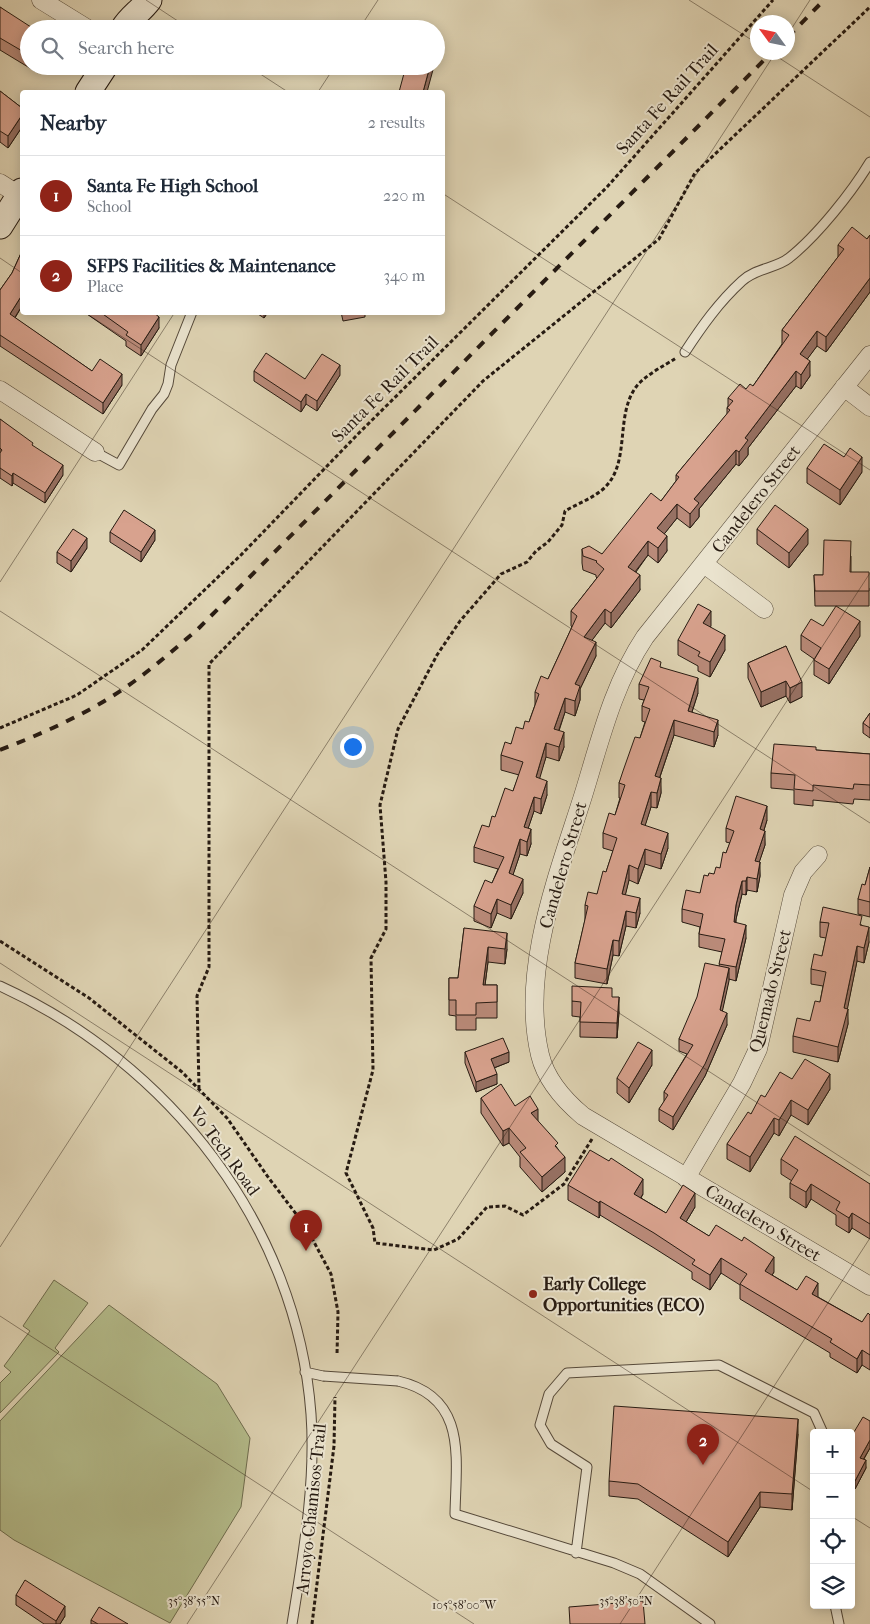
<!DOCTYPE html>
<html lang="en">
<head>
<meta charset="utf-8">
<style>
  body { margin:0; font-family:"IM FELL French Canon",serif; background:#f2f2f3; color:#1f2937 }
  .controls { position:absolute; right:15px; bottom:15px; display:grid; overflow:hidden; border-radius:5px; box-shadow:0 2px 12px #0003 }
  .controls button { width:45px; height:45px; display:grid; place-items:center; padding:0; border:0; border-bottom:1px solid #e0e1e3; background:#fff; color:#1f2937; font:25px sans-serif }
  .compass { position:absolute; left:750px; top:15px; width:45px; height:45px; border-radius:50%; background:#fff; box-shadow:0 2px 12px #0003; rotate:303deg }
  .you { position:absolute; left:352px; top:746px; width:18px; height:18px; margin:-12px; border:4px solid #fff; border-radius:50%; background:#1a73e8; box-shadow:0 0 0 8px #1a73e833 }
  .badge { display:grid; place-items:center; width:32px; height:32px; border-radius:50%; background:#8f2418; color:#fff; font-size:16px; font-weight:700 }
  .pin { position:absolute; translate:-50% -41px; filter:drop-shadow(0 1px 2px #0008) }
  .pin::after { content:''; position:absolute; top:26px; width:18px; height:15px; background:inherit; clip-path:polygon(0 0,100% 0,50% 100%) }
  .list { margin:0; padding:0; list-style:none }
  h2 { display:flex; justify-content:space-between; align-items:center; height:65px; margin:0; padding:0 20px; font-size:21px }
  h2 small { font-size:16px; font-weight:400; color:#747a83 }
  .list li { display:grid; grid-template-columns:32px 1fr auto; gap:15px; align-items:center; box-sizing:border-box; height:80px; padding:0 20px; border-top:1px solid #e0e1e3 }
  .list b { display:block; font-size:19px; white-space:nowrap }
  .list p { margin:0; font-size:16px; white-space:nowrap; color:#747a83 }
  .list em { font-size:16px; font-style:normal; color:#747a83 }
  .icon { flex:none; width:28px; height:28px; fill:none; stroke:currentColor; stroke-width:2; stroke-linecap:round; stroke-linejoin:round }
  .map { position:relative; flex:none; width:870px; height:1624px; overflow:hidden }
  .search { position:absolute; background:#fff; box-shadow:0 2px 12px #0003; left:20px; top:20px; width:425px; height:55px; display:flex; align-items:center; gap:12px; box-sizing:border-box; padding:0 18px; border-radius:28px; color:#747a83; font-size:19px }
  .panel { position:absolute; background:#fff; box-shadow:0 2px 12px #0003; left:20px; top:90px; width:425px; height:225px; border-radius:5px }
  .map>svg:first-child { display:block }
</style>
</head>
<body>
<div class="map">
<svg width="870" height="1624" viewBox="0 0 870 1624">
  <rect width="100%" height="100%" fill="#dfd4b4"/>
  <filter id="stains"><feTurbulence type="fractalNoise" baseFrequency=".004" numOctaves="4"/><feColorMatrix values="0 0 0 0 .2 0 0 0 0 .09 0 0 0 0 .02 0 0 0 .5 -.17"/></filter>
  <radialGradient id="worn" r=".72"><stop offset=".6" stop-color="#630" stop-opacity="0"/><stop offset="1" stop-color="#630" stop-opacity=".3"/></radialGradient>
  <path fill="#b4bc8b" stroke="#6e6c4e" d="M54 1280 88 1303 55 1348 59 1352 0 1413V1383L11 1372 4 1366 30 1331 23 1326Z
    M109 1305 217 1384 250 1438 241 1507 170 1623 14 1540 0 1530V1421Z"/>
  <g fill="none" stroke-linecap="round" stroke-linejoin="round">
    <defs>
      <path id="lane" d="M685 352C702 326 719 302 742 281 756 268 777 268 789 258 817 236 852 192 870 162
        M95 452 119 465 152 409 164 394 168 384 171 365 192 312
        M0 986C169 1063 297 1225 311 1414 316 1484 303 1555 292 1624
        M305 1372 323 1376
        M398 1381C468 1397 456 1458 455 1514L614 1563 640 1574 710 1624
        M576 1553 587 1467 551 1444 540 1425 549 1394 567 1373 719 1365 814 1413 823 1433
        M835 1605 839 1624"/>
      <path id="street" d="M41 0 88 29
        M0 183 22 197
        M870 355 645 637C613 685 600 741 583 796 558 875 520 971 540 1055 546 1080 564 1100 583 1116L870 1286
        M844 387 870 407
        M0 390 95 452
        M704 564 764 609
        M686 1178 742 1083 758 1049 793 895 803 872 818 855"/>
      <path id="secondary" d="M123 29C130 17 141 11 149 0
        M88 92 105 66
        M0 226 22 191"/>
    </defs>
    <use href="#lane" stroke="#55493a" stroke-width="11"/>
    <use href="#street" stroke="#55493a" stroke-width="19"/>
    <use href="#secondary" stroke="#271b12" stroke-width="27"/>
    <path stroke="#271b12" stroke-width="3" stroke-dasharray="4 2.5" stroke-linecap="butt" d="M0 728 77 695 142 650 241 555 358 434 607 187 773 0
      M0 941 89 998 182 1072 227 1118 268 1177 306 1227 331 1274 338 1312 337 1355
      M199 1089 197 996 209 967V664L483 381 659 239 695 173 870 7
      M592 1139 564 1184 523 1215 505 1206 487 1207 458 1239 434 1250 375 1243 373 1228 346 1173 373 1070 371 958 386 929V882L380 805 398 729 437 655 460 621 501 574 527 562 536 551 548 542 562 525 565 511C577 504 591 499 602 490 632 465 614 417 636 387 645 375 664 366 676 358
      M312 1624 334 1446 335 1397"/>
    <use href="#lane" stroke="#eae3ce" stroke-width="9"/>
    <use href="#street" stroke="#eae3ce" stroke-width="18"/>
    <use href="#secondary" stroke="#eae3ce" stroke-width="25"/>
    <path stroke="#271b12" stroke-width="4" stroke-dasharray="9 9" stroke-linecap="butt" d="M788 37 824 0
      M0 750C49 731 98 709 140 677 160 662 178 646 197 630L772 52"/>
    <defs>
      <path id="lane-bridge" d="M323 1376 398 1381"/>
    </defs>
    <use href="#lane-bridge" stroke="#55493a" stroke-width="11" stroke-linecap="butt"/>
    <use href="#lane-bridge" stroke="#eae3ce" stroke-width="9"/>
  </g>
  <path fill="#ba8b7a" stroke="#271b12" d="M0 7 29 29V66H42L38 73 0 50Z
    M0 91 22 108V127L8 148 0 142Z
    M870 235V292L826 352 817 346 807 359 810 376 801 389 796 386 748 448V455L739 466 736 464 699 509V517L690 528 677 518 664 534 667 551 658 563 648 555 636 572 640 590 611 628 605 623 592 640 596 656 580 689V700L575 716 565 712 559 731 564 747 559 761 546 757 539 778 547 795 541 814 534 811 528 828 531 844 527 856 520 854 513 874 523 893 511 919 497 913 491 928 474 921V906L492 883 498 869 474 862V847L489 827 513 791 519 775 501 770V755L523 729 529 722 535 705V692L548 679 572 627 571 626V611L597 578 596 577V575L583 570 582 563V549L602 554 661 501 676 481V475L727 414V408L728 406V398L753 386 782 344V330L838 257V245L867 239Z
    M22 251V306L15 318 92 371 122 385 103 414 0 346V290L12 273Z
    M84 312H153L159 328 141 356 126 346V341Z
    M255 312H268L264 318Z
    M341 312H365V317L343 321Z
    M254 371 305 379 340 375 317 411 306 404 301 412 254 381Z
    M0 419 33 446 63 475 45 503 13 483 12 486 0 478Z
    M807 468 862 472 840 505 807 483Z
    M757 529 808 544 789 568 757 544Z
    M110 532 155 540 141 562 110 542Z
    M87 548 71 572 57 563V552Z
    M851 556V572L869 588V606H815L814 575H823Z
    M823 626 860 636 829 684 814 675V659L801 650V635Z
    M710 627 725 650 710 677 698 671V666L678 655V640Z
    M786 646 802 697 790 703 786 696 761 707 748 678V663Z
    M661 667 698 693 692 712 718 735 714 747 674 735 660 777 661 793 657 808 651 807 645 825 668 848 661 869 645 864 638 884 629 880 625 895 640 913 636 928 626 926 619 956 613 955 607 984 575 978V963L585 920V905L597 894 606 872 613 851 603 848V833L615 815 620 798H619V783L640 738 645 722 642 721V706L644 700 639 699V684Z
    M870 713V738L863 733V723Z
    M816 750 870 754V800L854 799 853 804 813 800V806L794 804V790L771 788V773Z
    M767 820 764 830 765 845 759 862 760 876 757 892 747 890 746 895 742 894 736 919V923L746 938 736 981 729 979 722 1011 727 1025 705 1076 673 1130 659 1121V1109L664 1102V1092L687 1054 679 1051V1039L719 966 722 952 699 947V934L700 927 682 922V909L700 893 708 876 714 874 720 868 730 843 726 842V828Z
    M870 867V917L858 914V899L865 885Z
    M820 922 862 925 869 942 864 963 857 961 847 1009 848 1024 838 1062 793 1052V1036L810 1021 820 1002 823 986 811 984V969L822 956 826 938 820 937Z
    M464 928 507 949 505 964 488 962 485 985H497V1018H476V1030H456V1016L449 1015V978H458Z
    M612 997 619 1012 617 1038 580 1037V1017L572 1016V1001Z
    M465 1052 509 1062 494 1068 497 1084 476 1092 465 1063Z
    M652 1065 629 1103 617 1093V1078Z
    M792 1079 830 1089 808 1125 791 1115 779 1136 774 1133 750 1172 727 1159V1144L751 1114 765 1097Z
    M481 1098 515 1106 538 1121 558 1149 565 1172 542 1192 520 1167V1157L509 1143 503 1146 481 1113Z
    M781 1159 870 1184V1239L852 1228 849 1233 836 1225V1215L811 1199 806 1208 790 1198V1183L792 1181 781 1174Z
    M609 1161 643 1194 641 1198 666 1213 695 1207 686 1222 709 1236 774 1272 772 1275 797 1290 818 1297 862 1322 870 1315V1370L862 1365 857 1373 830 1357V1353L740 1299V1285L721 1273 710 1290 692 1279V1272L654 1248 600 1215 599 1218 568 1200V1185Z
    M870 1421V1448L864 1459 866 1468 855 1489 851 1487V1437Z
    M798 1434 792 1510 760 1507 728 1557 638 1499 609 1496V1481Z
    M16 1595 65 1616 60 1624H44L16 1605Z
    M91 1620 128 1624H91Z"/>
  <path fill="#977163" stroke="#271b12" d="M38 66H42L38 73Z
    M430 66H434L427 92H423Z
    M22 115V127L8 148V136Z
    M870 278V292L826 352V337Z
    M22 295V306L10 325V314Z
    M264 312H268L264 318Z
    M159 317V328L141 356V345Z
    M817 331V346L800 369V354Z
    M810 361V376L801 389V375Z
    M340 365V375L317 411V401Z
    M796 371V386L748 448V455L739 466V452L745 438Z
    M122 374V385L103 414V403Z
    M306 394V404L301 412V402Z
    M736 450V464L699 509V517L690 528V514L694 499Z
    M862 457V472L840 505V490Z
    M63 465V475L45 503V493Z
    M13 473V483L12 486V476Z
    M677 504V518L657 543V528Z
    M808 529V544L789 568V553Z
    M155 530V540L141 562V552Z
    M667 536V551L658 563V548Z
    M87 538V548L71 572V561Z
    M648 541V555L628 581V567Z
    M640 575V590L611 628V613Z
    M605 609V623L584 651V637Z
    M711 611V626L703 638V623Z
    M860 621V636L829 684V669Z
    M725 635V650L710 677V662Z
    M596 642V656L580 689V700L575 716V684Z
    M698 678V693L688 724V711Z
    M786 681V696L761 707V692Z
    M802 682V697L790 703V688Z
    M565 698V712L554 744V729Z
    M674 720V735L655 791V776Z
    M718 720V735L714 747V732Z
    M564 732V747L559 761V747Z
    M546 743V757L536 791V777Z
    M661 778V793L657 808V793Z
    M547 781V795L541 814V799Z
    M651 792V807L641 839V824Z
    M534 797V811L524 841V827Z
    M767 806V820L760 843V829Z
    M531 829V844L527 856V842Z
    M765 831V845L755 875V861Z
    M668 833V848L661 869V854Z
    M520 839V854L509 887V873Z
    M645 849V864L638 884V869Z
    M760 862V876L757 892V879Z
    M629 865V880L622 909V894Z
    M747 877V890L746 895V881Z
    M523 879V893L511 919V905Z
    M742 881V894L736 919 734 936V922L736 905Z
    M640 898V913L636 928V913Z
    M497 899V913L491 928V914Z
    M626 911V926L619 956V941Z
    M746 925V938L736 981V967Z
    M869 927V942L864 963V948Z
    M507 933V949L505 964V949Z
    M613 940V955L607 984V969Z
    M857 946V961L846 1016 848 1009V1024L838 1062V1047L844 1008Z
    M488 947V962L483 1000V985Z
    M729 968V981L720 1022V1010Z
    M619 997V1012L617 1038V1023Z
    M727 1013V1025L705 1076 673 1130V1117Z
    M652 1050V1065L629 1103V1088Z
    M509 1052V1062L491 1069V1059Z
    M497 1074V1084L476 1092V1082Z
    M830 1074V1089L808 1125V1110Z
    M791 1100V1115L779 1136V1120Z
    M538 1109V1124L531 1113Z
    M774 1118V1133L750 1172V1157Z
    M509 1128V1143L503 1146V1131Z
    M565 1157V1172L542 1192V1177Z
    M643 1179V1194L634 1208V1194Z
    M811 1184V1199L806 1208V1192Z
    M695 1193V1207L680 1232V1218Z
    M600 1201V1215L599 1218V1203Z
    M852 1213V1228L849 1233V1218Z
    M774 1257V1272L765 1286V1271Z
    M721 1258V1273L710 1290V1275Z
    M818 1283V1298L812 1294Z
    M862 1350V1365L857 1373V1359Z
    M798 1419V1434L792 1510V1494Z
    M870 1440V1448L860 1465V1458Z
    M866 1460V1468L855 1489V1481Z
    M760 1492V1507L728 1557V1542Z
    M65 1606V1616L60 1624H56V1621Z"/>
  <path fill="#d8a28e" stroke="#271b12" d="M0 7 34 29H29V55L0 38Z
    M406 66H430L423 92H399Z
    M0 91 22 108V115L8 136 0 131Z
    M852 227 867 239 870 235V278L826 337 817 331 800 354 810 361 801 375 796 371 745 438 748 440 739 452 736 450 694 499 699 503 690 514 677 504 657 528 667 536 658 548 648 541 628 567 640 575 611 613 605 609 584 637 596 642 575 684 580 686 575 701 565 698 554 729 564 732 559 747 546 743 536 777 547 781 541 799 534 797 524 827 531 829 527 842 520 839 509 873 523 879 511 905 497 899 491 914 474 906 485 880 492 883 504 857 474 847 482 825 489 827 492 816 495 817 505 788 513 791 523 762 501 755 505 742 511 744 516 727 523 729 525 721 529 722 539 694 535 692 541 676 548 679 577 616 571 611 604 569 596 562 597 561 583 556 582 549 589 546 602 554 651 493 661 501 679 477 676 475 730 410 727 408 733 401 728 398 740 384 746 389 750 384 753 386 789 335 782 330 844 249 838 245Z
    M22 251V295L10 314 92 371 100 359 122 374 103 403 0 335V290L12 273Z
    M100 312H153L159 317 141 345 126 335 128 332Z
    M266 353 305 379 322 354 340 365 317 401 306 394 301 402 254 371Z
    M0 419 33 443 32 445 63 465 45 493 13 473 12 476 0 468V453L2 450 0 448Z
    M824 444 844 457 850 448 862 457 840 490 807 468Z
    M775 505 808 529 789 553 757 529Z
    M124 510 155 530 141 552 110 532Z
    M73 529 87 538 71 561 57 552Z
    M824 540 851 541 850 572H869V591H815L814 575H823Z
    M698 604 711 611 703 623 725 635 710 662 698 656 700 652 678 640Z
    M836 606 860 621 829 669 814 660 821 648 801 635 811 619 823 626Z
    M786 646 802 682 790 688 786 681 761 692 748 663Z
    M651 658 661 662 660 667 698 678 688 711 718 720 714 732 674 720 655 776 661 778 657 793 651 792 641 824 668 833 661 854 645 849 638 869 629 865 622 894 640 898 636 913 626 911 619 941 613 940 607 969 575 963 588 906 585 905 588 892 597 894 603 871 606 872 617 838 603 833 609 813 615 815 625 785 619 783 623 771 635 737 640 738 650 709 642 706 649 687 639 684Z
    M870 713V728L863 723Z
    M774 744 816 747V750L870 754V785L854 784 853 789 813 785V791L794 789 795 775 771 773Z
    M736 796 767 806 760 829 765 831 755 861 760 862 757 879 747 877 746 881H742L736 905 734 922 746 925 736 967 719 964 725 939 699 934 703 914 682 909 686 890 700 893 704 875 708 876 709 873 714 874 716 867 720 868 723 852 726 853 734 831 726 828Z
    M870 867V902L858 899 862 884 865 885Z
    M823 907 862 916 860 925 869 927 864 948 857 946 844 1008 848 1009 838 1047 793 1036 797 1018 810 1021 815 1001 820 1002 826 972 811 969 814 954 822 956 829 923 820 922Z
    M464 928 507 933 505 949 488 947 483 985H497V1002L476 1003V1015H456V1000H449V978H458Z
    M705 963 729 968 720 1010 727 1013 705 1064 673 1117 659 1109 668 1095 664 1092 693 1045 679 1039 697 997Z
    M572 986 612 988V997H619L617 1023 580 1022 581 1002 572 1001Z
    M503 1038 509 1052 491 1059 497 1074 476 1082 465 1052Z
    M638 1042 652 1050 629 1088 617 1078Z
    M805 1059 830 1074 808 1110 791 1100 779 1120 774 1118 750 1157 727 1144 748 1112 751 1114 761 1095 765 1097 780 1072 792 1079Z
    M501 1084 515 1106 530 1096 538 1109 531 1113 558 1143 555 1146 565 1157 542 1177 520 1152 526 1148 509 1128 503 1131 481 1098Z
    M795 1136 870 1184V1224L852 1213 849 1218 836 1210 840 1202 811 1184 806 1192 790 1183 798 1170 781 1159Z
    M590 1150 609 1161 611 1158 643 1179 634 1194 666 1213 683 1185 695 1193 680 1218 709 1236 716 1225 742 1241 744 1237 774 1257 765 1271 797 1290 806 1276 818 1283 812 1294 862 1322 868 1313 870 1315V1355L862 1350 857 1359 830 1342 832 1339 740 1284 747 1274 721 1258 710 1275 692 1264 695 1260 654 1233 600 1201 599 1203 568 1185Z
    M614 1406 798 1419 792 1494 760 1492 728 1542 638 1484 609 1481Z
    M863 1417 870 1421V1440L860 1458 866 1460 855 1481 851 1479V1437Z
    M25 1580 65 1606 56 1621 16 1595Z
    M643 1601 645 1624H570L569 1607Z
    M99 1607 128 1624H98L91 1620Z"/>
  <path fill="none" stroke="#271b12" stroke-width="1" stroke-opacity="0.45" d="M146 0 190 29M689 0 758 44M359 29 378 0M788 34 810 0M770 52 870 117M248 66 288 92M318 92 335 66M442 193 870 470M0 258 22 273M84 312 870 823M0 582 175 312M0 611 870 1176M0 963 814 1492M0 1247 776 52M0 1316 474 1624M851 1516 870 1528M187 1624 870 573M620 1624 870 1238"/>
  <circle fill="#8f2418" stroke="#eae3ce" stroke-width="2" cx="533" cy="1294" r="5"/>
  <g text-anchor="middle" stroke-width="4" stroke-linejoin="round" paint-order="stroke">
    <g font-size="18" fill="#271b12" stroke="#eae3ce">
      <text transform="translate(667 99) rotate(-48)" y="6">Santa Fe Rail Trail</text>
      <text transform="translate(385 389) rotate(-45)" y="6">Santa Fe Rail Trail</text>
      <text transform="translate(756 499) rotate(-52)" y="6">Candelero Street</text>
      <text transform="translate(563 865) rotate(-74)" y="6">Candelero Street</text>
      <text transform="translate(770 991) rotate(-76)" y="6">Quemado Street</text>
      <text transform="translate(225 1151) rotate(54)" y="6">Vo Tech Road</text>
      <text transform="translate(763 1223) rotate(31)" y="6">Candelero Street</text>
      <text transform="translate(311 1509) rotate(-84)" y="6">Arroyo Chamisos Trail</text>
    </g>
    <g font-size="18" font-weight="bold" fill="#271b12" stroke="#eae3ce" text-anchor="start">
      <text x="543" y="1290">Early College<tspan x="543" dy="21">Opportunities (ECO)</tspan></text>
    </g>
  </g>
  <g font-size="12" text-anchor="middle" fill="#271b12" stroke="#eae3ce" stroke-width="4" stroke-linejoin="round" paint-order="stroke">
    <text x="194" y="1605">35°38'55"N</text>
    <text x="626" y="1605">35°38'50"N</text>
    <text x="464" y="1609">105°58'00"W</text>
  </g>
  <rect width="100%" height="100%" filter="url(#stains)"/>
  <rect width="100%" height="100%" fill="url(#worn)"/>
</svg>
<div class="controls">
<button>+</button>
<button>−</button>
<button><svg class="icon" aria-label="locate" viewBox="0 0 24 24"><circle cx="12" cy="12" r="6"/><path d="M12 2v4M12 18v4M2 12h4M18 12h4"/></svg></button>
<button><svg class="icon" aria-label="layers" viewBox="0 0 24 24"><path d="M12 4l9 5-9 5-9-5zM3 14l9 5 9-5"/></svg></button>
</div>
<svg class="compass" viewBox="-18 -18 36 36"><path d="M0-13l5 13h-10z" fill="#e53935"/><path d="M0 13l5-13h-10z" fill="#747a83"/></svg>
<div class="you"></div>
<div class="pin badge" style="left:306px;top:1251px">1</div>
<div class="pin badge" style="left:703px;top:1465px">2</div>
<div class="search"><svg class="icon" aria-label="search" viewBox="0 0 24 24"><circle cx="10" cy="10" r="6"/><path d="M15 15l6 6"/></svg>Search here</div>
<section class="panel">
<h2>Nearby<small>2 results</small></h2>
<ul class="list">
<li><span class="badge">1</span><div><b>Santa Fe High School</b><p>School</p></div><em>220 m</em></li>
<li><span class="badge">2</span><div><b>SFPS Facilities &amp; Maintenance</b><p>Place</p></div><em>340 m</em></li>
</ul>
</section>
</div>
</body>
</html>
